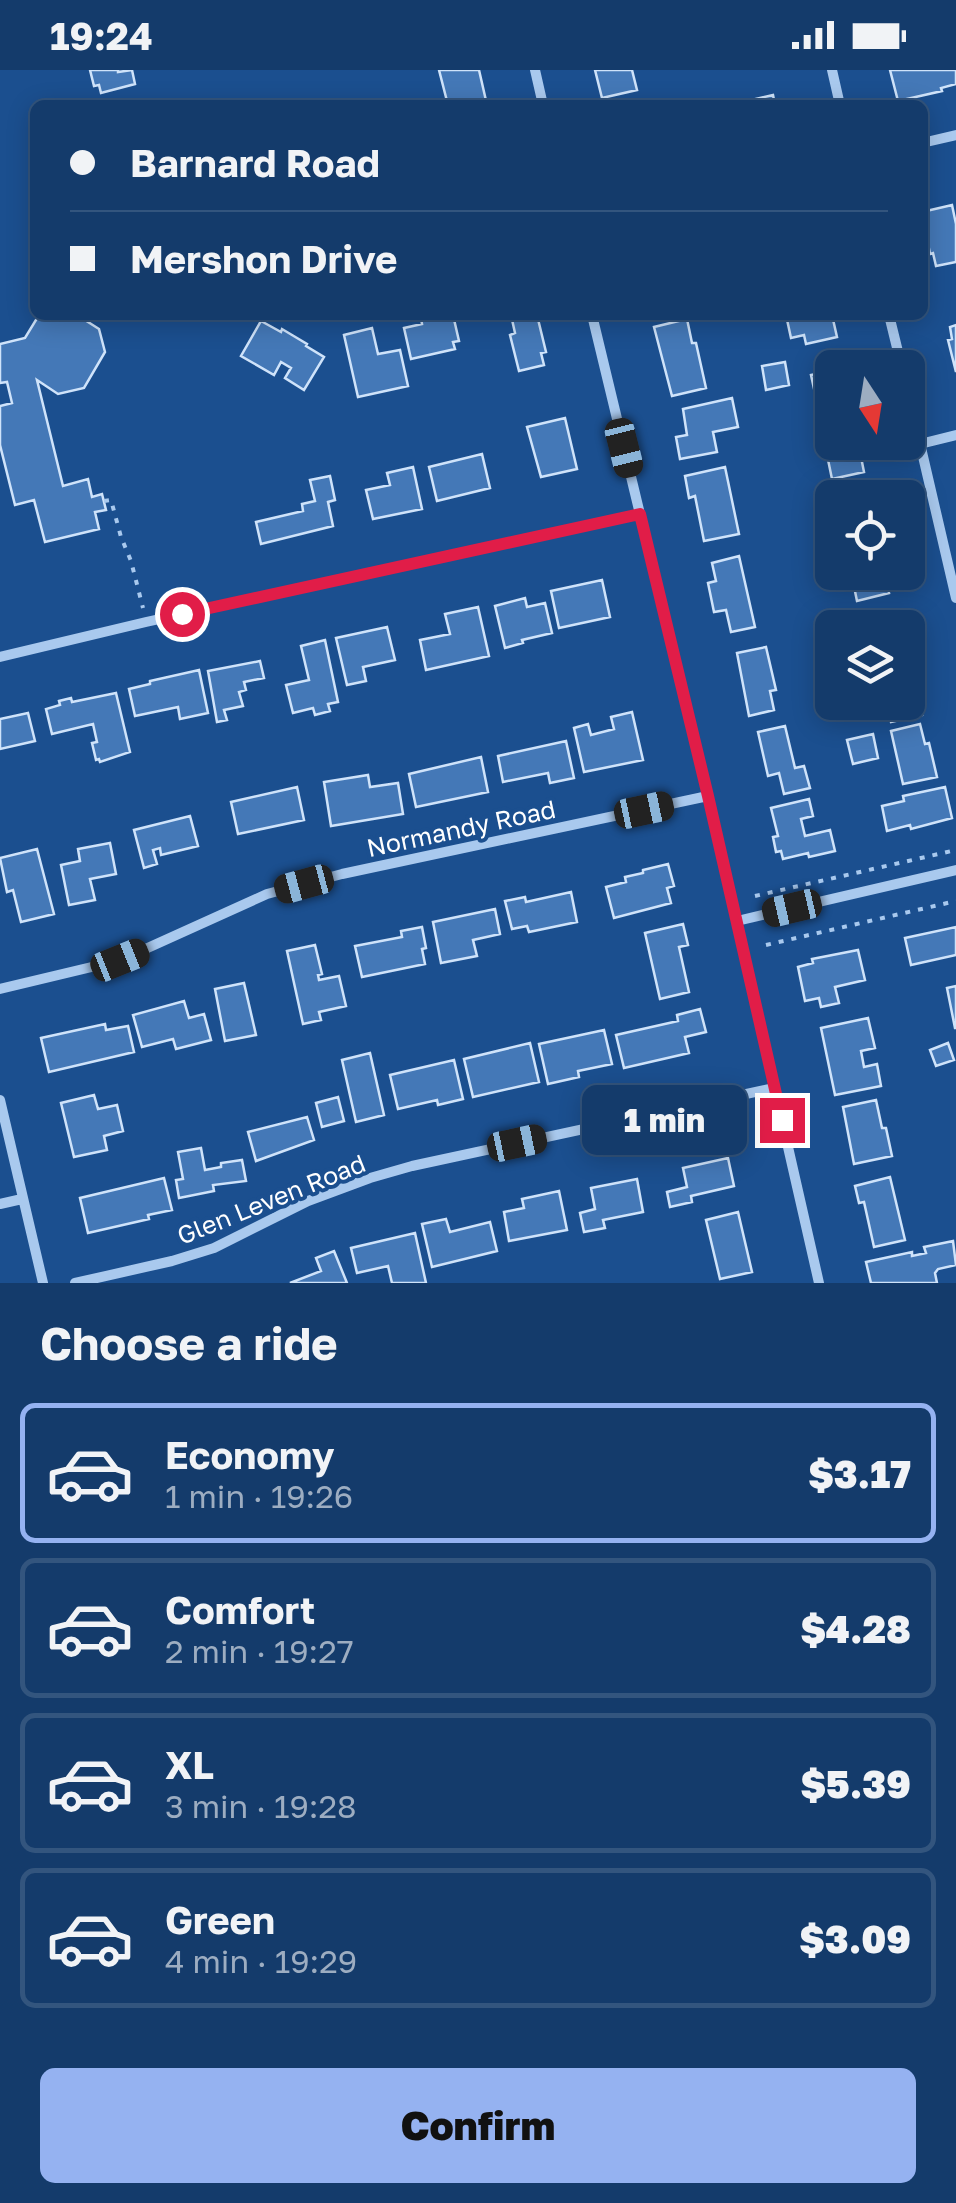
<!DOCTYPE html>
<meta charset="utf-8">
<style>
:root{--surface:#143b6b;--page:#214673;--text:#f1f3f6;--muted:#9dadc1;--line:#33557e;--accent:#95b2f1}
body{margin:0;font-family:"Golos Text",sans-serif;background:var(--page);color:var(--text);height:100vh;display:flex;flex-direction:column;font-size:38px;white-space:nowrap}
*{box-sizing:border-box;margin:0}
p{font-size:32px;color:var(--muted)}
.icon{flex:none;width:55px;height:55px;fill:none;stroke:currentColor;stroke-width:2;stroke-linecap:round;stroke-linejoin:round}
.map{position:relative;height:1213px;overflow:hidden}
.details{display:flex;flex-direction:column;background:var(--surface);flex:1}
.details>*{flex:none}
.banner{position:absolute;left:30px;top:30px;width:898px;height:220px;border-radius:15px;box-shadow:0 5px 25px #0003,0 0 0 2px var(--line);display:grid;align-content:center;height:220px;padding:0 40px;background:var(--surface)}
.needle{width:65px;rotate:168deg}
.tools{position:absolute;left:815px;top:280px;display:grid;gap:20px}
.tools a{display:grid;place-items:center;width:110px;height:110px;border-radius:15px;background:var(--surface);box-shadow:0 5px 25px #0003,0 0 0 2px var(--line);font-size:50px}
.end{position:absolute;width:45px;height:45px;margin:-22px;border:12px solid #e11d48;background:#fff;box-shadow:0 0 0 5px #fff}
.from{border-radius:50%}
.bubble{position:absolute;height:70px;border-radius:15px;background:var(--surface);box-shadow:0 5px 25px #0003,0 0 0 2px var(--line);font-size:32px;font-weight:800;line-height:70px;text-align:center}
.car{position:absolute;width:30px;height:60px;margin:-30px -15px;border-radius:12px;box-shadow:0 0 8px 2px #0007;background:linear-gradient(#222 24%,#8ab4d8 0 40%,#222 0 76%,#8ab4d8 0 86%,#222 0)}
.banner b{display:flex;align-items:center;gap:35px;height:95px;font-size:38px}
.banner b+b{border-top:2px solid var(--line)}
.banner i{width:25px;height:25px;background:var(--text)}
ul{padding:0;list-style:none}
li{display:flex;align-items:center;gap:30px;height:140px;margin:0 20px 15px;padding:0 20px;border:5px solid var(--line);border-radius:15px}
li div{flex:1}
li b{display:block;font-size:38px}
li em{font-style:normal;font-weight:800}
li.on{border-color:var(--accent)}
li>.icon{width:90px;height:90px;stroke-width:1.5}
h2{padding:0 40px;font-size:45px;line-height:120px}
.primary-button{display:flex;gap:20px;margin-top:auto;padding:20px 40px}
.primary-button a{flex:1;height:115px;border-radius:15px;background:var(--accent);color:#111;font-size:40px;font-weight:800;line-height:115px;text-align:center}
.status{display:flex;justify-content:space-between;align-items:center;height:70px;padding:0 50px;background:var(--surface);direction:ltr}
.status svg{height:28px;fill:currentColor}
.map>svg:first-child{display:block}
.building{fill:#4478b7;stroke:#cfe3fa;stroke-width:2.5}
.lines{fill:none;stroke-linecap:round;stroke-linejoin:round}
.path{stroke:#a9c9ee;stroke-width:4;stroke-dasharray:5 8;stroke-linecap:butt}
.street{stroke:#a9c9ee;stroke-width:10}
.route{stroke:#e11d48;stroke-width:12}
.labels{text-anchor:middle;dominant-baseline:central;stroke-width:8;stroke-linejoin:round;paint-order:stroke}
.street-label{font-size:25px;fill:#fff;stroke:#1b4f8f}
</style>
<div class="status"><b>19:24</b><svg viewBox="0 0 49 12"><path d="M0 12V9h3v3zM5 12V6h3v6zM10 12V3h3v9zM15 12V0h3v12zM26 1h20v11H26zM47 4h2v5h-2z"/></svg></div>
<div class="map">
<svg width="956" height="1213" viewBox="0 0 956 1213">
<rect width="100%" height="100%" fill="#1b4f8f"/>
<!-- building -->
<path class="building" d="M90 0H118V2L132 0 135 14 101 23 99 15 94 16Z
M439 0H479L487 35H448Z
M595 0H632L637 20 602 28Z
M890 0H956V14L941 18 942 21 898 31Z
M773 25 775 35H730Z
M952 135 956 154V192L936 196 933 183 930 184 927 168H925L922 142Z
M39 245H77L99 259 105 282 84 318 58 324 37 310 63 416 88 409 92 427 102 424 106 440 95 442 99 459 45 472 34 430 15 435 0 375V336L12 333 7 312 0 313V274L25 268Z
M436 245H453L459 271 453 272 455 279 411 289 404 258 422 254 421 248Z
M511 245H537L546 282 541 283 544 295 519 301 510 265 515 263Z
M786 245H832L837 267 806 274 804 265 791 268Z
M687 249 692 273H696L706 318 672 326 654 257Z
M261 251 281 262 282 259 307 274 306 276 324 287 304 320 285 308 291 298 281 292 274 305 241 286Z
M956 255V302L948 270 952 269 950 257Z
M372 258 378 284 400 280 408 316 358 327 344 265Z
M785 292 789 315 766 320 762 296Z
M832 301V343L820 346 811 305Z
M732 328 738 357 713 362 717 382 680 389 676 367 687 365 683 339Z
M565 348 577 399 541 407 527 357Z
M832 360V372H858L864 402 832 409 826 380 823 381 819 363Z
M482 384 490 418 437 431 429 397Z
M413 397 422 439 373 449 366 420 390 415 387 403Z
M725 397 739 464 704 471 695 426 689 428 685 406Z
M330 406 335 430 328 432 333 456 261 474 256 452 303 441 302 434 315 431 310 410Z
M866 410 870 428H832V445L824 447 818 424Z
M739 486 755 557 731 562 726 540 714 542 708 513 716 511 712 493Z
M851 502H884L889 523 857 531Z
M602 510 610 547 559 558 551 521Z
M525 528 527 537 545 533 552 563 522 570 523 573 505 578 495 536Z
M478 537 489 586 426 600 420 570 450 564 445 544Z
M847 540 850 558H832V565L827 566 823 544Z
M895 544 898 558H864L862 551Z
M387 557 395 590 363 597 366 611 347 615 336 568Z
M325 570 338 632 328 634 330 641 315 645 313 638 293 643 286 615 309 610 301 576Z
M766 577 776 620 770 621 774 640 749 646 737 583Z
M260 591 264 608 244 612 246 620 239 622 243 636 224 640 227 650 217 652 208 601Z
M199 600 208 643 180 649 178 637 135 646 129 619 150 614V611Z
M915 605 922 645 891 652 886 632H908V607Z
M116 623 130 682 100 692 99 689 96 690 92 673 97 672 93 654 52 664 46 639 60 635 59 631 71 628 72 632Z
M632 642 643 690 584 702 574 658 588 654 591 665 614 659 611 647Z
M28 643 35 671 0 679V649Z
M920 654 925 674 929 673 937 707 903 714 891 661Z
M785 656 795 698 804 696 810 718 784 724 779 703 768 706 758 662Z
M873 664 878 688 853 694 847 670Z
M566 671 574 708 550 713 548 703 503 712 498 686Z
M481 687 488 722 416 737 409 704Z
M368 705 370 717 398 713 403 744 331 756 324 712Z
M297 717 304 750 238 764 231 732Z
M945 717 952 748 911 759 910 755 887 761 882 736 904 731 903 726Z
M809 729 813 746 801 749 805 766 830 760 835 781 809 787 808 783 783 789 781 781 776 782 773 767 778 766 771 738Z
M190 746 198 776 161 785 160 778 153 780 157 794 144 798 134 760Z
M110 773 116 804 90 809 95 830 69 835 61 795 80 791 78 779Z
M37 779 54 844 21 852 13 820 7 822 0 788Z
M668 794 674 816 667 818 671 833 614 848 606 817 626 812 625 807 643 803V800Z
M571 822 577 852 529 862 527 856 512 859 505 831 525 827 526 832Z
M495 839 500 864 473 870 477 886 441 893 433 852Z
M683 854 688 875 679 877 689 922 660 929 645 863Z
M422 857 426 878 422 879 425 894 362 907 355 876 402 867 401 861Z
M956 857V885L911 895 905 868Z
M315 875 322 904 318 905 319 910 339 906 346 936 319 942 321 950 303 954 287 881Z
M858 880 865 910 835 917 839 933 821 937 819 928 805 931 798 897 813 893 812 889Z
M244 913 256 965 225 971 215 919Z
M956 916V958H955L947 918Z
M184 931 189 948 204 944 211 970 176 979 173 969 142 977 133 945Z
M700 939 706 962 685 967 689 983 624 998 616 965 678 951 677 945Z
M868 948 875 978 861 981 864 997 877 994 881 1016 835 1025 821 958Z
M105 954 106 960 128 956 134 982 49 1002 41 968Z
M604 960 612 994 578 1001 579 1007 548 1014 539 974Z
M530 973 539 1012 473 1027 464 989Z
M948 973 954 990 936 996 930 980Z
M370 983 384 1045 356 1052 342 990Z
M454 990 463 1029 438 1035 437 1030 398 1039 390 1005Z
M94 1025 98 1039 117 1035 123 1061 104 1066 107 1080 74 1087 61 1033Z
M338 1027 344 1051 322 1057 316 1033Z
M876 1030 882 1058H886L892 1086 854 1094 843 1037Z
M307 1047 314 1070 256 1091 248 1062Z
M201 1078 205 1100 221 1097V1093L242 1090 246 1111 213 1115 214 1121 179 1128 176 1110 183 1109 178 1082Z
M728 1088 734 1116 691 1126 692 1132 670 1137 667 1122 687 1117 683 1098Z
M890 1107 905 1170 874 1177 864 1132 859 1133 855 1116Z
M164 1108 172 1140 148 1145 149 1149 88 1163 80 1128Z
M637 1109 643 1142 603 1150 605 1158 584 1162 580 1143 595 1139 591 1118Z
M559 1121 567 1160 509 1171 504 1142 524 1138 522 1129Z
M738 1142 752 1202 720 1209 706 1150Z
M446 1149 450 1162 490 1152 497 1181 432 1197 422 1154Z
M415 1163 426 1213H392L388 1196 357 1203 351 1178Z
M953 1171 956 1195 938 1199 935 1203 937 1213H871L866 1192 912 1182V1186L926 1183 924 1177Z
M334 1181 347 1213H290L321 1201 316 1188Z"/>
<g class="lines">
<!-- path -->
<path class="path" d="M104 431 111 430 121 467 131 491 143 538
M755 826 956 780
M766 875 956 831"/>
<!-- street -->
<path class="street" d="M535 0 543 35
M832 0 840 35
M922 73 956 65
M592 245 708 726 819 1213
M889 245 902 298
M908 322 956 528
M920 374 956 365
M0 587 146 552 640 444
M737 851 956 800
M0 919 121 890 267 824 342 804 708 726
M0 1030 43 1213
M0 1134 22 1129
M75 1213 172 1191 214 1178 308 1131 370 1108 412 1096 774 1018"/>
</g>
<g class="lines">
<!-- route -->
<path class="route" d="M182 544 640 444 708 726 782 1050"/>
</g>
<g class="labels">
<!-- street labels -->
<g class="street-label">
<text transform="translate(461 758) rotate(-12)">Normandy Road</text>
<text transform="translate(271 1129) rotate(-22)">Glen Leven Road</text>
</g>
</g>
</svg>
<div class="tools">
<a><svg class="needle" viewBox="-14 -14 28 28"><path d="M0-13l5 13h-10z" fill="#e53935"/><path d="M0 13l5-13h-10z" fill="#9dadc1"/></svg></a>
<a><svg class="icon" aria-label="locate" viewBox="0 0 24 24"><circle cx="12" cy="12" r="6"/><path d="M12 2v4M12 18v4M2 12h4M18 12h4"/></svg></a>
<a><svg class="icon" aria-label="layers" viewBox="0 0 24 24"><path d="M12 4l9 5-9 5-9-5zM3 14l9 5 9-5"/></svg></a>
</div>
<i class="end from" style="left:182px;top:544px"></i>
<i class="end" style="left:782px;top:1050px"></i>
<div class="bubble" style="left:582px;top:1015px;width:165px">1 min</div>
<i class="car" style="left:624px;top:378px;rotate:166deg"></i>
<i class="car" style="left:644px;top:740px;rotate:78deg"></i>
<i class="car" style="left:304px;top:814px;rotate:255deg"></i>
<i class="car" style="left:792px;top:838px;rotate:257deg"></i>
<i class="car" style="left:120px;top:890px;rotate:68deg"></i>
<i class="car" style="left:517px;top:1073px;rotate:78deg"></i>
<div class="banner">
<b><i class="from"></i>Barnard Road</b>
<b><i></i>Mershon Drive</b>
</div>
</div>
<section class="details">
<h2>Choose a ride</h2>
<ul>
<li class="on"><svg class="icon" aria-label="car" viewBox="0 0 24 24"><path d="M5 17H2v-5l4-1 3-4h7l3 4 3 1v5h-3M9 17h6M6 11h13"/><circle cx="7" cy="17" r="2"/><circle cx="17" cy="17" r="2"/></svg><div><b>Economy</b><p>1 min · 19:26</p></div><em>$3.17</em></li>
<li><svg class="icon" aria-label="car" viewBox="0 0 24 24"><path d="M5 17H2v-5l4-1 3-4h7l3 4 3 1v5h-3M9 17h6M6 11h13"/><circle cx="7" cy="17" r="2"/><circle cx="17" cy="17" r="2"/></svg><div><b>Comfort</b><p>2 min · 19:27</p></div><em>$4.28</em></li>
<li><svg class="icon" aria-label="car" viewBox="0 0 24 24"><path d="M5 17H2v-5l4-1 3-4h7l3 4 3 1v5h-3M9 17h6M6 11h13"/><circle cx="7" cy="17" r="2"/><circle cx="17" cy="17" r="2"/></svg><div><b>XL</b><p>3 min · 19:28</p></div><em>$5.39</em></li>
<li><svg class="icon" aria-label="car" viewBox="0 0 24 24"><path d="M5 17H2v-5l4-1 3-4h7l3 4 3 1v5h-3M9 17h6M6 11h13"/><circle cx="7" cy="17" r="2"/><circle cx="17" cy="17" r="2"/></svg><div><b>Green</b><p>4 min · 19:29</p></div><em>$3.09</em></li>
</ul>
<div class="primary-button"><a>Confirm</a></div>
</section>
